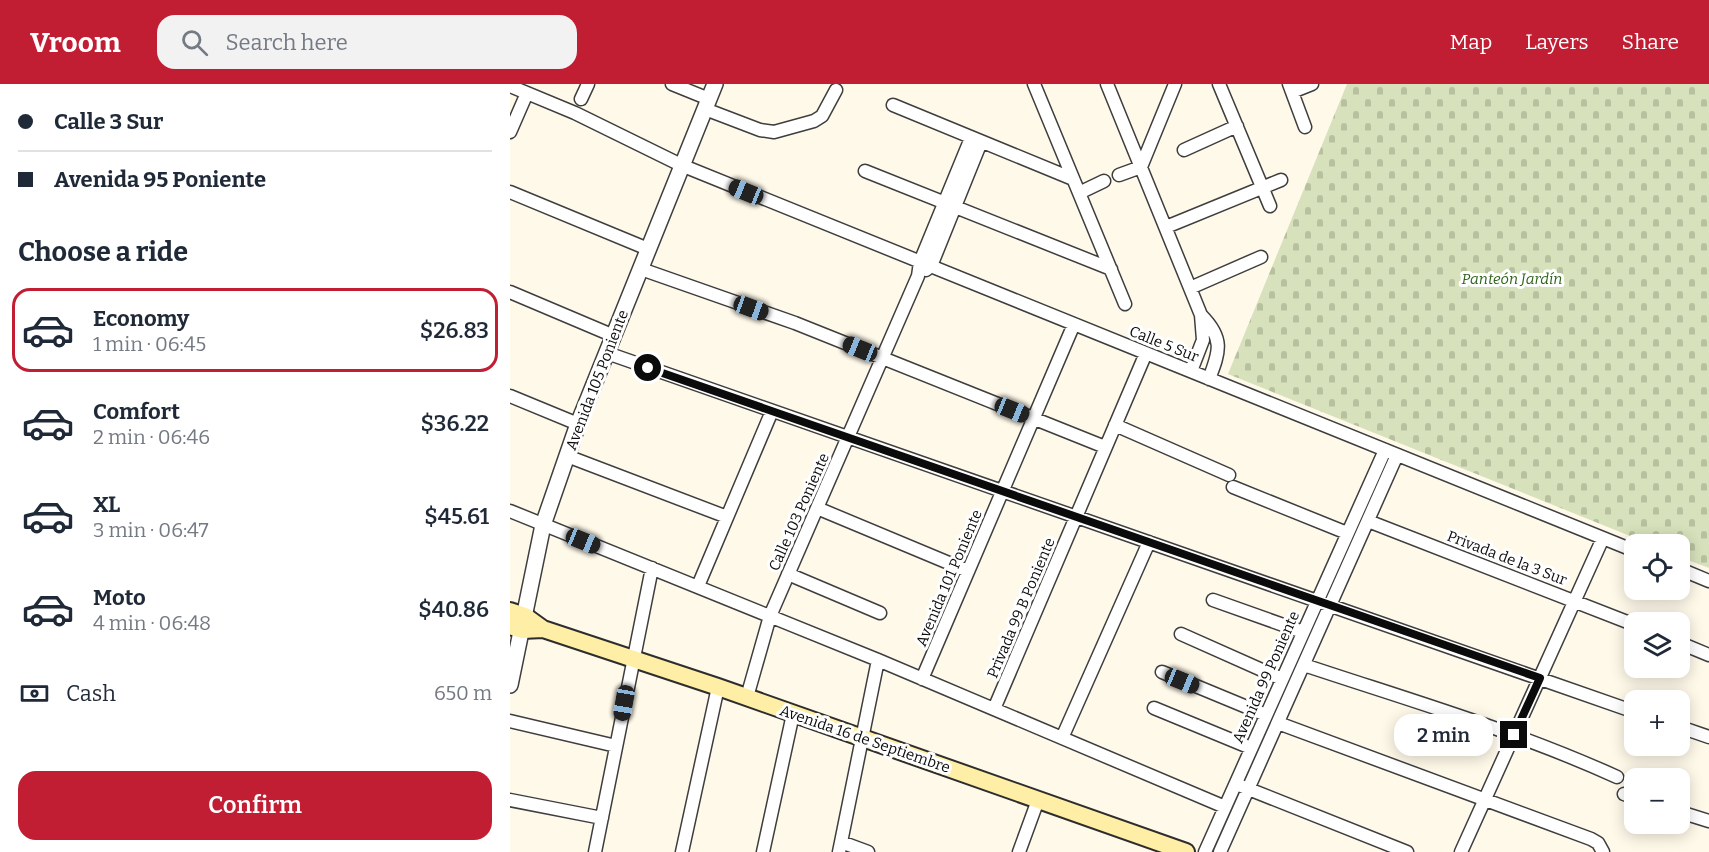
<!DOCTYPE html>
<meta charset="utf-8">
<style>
:root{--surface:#fff;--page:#f2f2f3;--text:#1f2937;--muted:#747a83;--line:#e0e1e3;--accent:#c11e33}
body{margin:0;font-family:Bitter,serif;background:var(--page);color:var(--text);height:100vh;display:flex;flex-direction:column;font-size:22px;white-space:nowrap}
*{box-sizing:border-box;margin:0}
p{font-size:20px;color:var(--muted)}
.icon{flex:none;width:33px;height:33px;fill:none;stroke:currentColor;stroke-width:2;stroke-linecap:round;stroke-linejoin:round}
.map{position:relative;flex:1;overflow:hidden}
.drawer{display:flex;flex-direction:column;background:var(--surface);width:510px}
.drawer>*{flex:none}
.hud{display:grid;align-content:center;height:132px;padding:0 18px;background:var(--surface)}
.tools{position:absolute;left:1114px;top:450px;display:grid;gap:12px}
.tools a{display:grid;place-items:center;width:66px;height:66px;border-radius:12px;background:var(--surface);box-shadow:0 3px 15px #0003;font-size:30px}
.end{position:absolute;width:27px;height:27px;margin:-14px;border:8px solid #0b0b0b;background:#fff;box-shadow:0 0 0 3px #fff}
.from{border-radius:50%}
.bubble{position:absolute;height:42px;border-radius:18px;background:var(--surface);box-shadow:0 3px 15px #0003;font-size:20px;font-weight:600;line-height:42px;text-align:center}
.car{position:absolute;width:18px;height:36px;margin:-18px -9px;border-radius:8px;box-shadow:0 0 4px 2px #0007;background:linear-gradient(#222 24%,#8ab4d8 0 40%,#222 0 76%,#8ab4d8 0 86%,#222 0)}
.hud b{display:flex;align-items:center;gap:21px;height:57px;font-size:22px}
.hud b+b{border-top:2px solid var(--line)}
.hud i{width:15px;height:15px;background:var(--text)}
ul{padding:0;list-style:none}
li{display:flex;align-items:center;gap:18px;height:84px;margin:0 12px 9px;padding:0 6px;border:3px solid transparent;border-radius:18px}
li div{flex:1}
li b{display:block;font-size:22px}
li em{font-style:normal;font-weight:600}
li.on{border-color:var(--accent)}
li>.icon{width:54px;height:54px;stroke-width:1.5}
h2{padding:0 18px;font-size:27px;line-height:72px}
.pay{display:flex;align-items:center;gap:15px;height:66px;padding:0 18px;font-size:22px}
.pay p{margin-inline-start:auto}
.action{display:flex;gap:12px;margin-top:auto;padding:12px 18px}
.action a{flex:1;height:69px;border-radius:18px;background:var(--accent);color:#fff;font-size:24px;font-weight:600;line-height:69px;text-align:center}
header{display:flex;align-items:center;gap:36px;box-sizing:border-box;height:84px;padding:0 30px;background:var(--accent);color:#fff}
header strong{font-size:28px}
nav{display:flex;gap:33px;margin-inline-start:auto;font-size:21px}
.search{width:420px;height:54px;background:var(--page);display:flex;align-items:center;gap:15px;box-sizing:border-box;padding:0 21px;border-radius:18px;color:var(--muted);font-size:22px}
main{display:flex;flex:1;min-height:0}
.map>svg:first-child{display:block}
.cemetery{fill:url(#cemetery-stones)}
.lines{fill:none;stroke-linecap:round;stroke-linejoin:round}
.minor-casing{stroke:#3e3e3e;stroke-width:15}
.tertiary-casing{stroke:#3e3e3e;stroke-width:18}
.secondary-casing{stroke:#2d2d2d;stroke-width:20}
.minor{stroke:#fff;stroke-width:12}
.tertiary{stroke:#fff;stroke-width:15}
.secondary{stroke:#ffeea5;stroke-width:16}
.route{stroke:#0b0b0b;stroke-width:8}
.labels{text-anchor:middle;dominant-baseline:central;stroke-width:6;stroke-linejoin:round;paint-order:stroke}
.park-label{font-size:15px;font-style:italic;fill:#2f651a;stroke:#fff}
.street-label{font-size:15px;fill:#0b0b0b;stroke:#fff}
</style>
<header>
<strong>Vroom</strong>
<div class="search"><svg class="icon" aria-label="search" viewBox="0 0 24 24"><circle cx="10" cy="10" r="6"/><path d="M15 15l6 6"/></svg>Search here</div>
<nav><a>Map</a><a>Layers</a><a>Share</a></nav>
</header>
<main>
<section class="drawer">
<div class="hud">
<b><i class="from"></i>Calle 3 Sur</b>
<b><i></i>Avenida 95 Poniente</b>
</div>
<h2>Choose a ride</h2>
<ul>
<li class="on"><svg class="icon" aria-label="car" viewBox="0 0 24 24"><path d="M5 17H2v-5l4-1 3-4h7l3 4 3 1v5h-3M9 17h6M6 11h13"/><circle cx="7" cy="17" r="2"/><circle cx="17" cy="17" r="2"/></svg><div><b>Economy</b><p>1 min · 06:45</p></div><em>$26.83</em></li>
<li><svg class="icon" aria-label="car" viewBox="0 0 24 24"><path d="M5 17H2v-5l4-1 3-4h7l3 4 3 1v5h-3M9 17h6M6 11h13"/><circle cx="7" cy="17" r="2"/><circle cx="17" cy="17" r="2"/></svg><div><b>Comfort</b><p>2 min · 06:46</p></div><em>$36.22</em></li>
<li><svg class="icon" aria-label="car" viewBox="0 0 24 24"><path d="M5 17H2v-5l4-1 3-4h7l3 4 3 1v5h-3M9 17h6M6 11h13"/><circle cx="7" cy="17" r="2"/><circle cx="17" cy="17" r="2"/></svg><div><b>XL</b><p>3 min · 06:47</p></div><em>$45.61</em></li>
<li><svg class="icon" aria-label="car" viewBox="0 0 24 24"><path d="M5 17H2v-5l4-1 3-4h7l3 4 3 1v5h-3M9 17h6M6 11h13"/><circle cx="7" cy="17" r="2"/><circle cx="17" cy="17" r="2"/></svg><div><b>Moto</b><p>4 min · 06:48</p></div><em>$40.86</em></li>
</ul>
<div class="pay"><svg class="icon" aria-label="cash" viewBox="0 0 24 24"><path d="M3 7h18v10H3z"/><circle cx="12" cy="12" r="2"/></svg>Cash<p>650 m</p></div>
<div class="action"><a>Confirm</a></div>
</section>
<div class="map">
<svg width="1199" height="768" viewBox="0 0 1199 768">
<defs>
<pattern id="cemetery-stones" width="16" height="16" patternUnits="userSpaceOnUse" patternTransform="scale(1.5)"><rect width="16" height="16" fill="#d7e1bb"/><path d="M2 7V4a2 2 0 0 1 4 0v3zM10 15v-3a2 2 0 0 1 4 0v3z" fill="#b7c09f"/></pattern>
</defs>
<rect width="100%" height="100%" fill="#fff9ea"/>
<!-- cemetery -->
<path class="cemetery" d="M837 0H1199V484L1170 473V460H1140L718 290Z"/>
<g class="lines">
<defs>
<path id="minor" d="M162 0 199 15
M524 0 615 220
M597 0 691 231 693 256 681 287
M709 0 760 122
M779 0 795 43
M0 2 65 29 171 81 1125 467
M782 8 802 0
M71 15 78 0
M383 21 563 95
M195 25 250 46 264 48 304 37 312 32 326 6
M0 48 17 9
M674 66 727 42
M355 87 601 185
M609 91 631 83 665 0
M0 108 138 165
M569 109 594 97
M656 143 771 96
M131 185 285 239 595 363
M416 186 421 182 471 58
M680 204 751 173
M0 208 104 252
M691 231C714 254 710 267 699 295
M97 269 1125 628
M0 312 68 340
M605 341 719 391
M57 372 217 433
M723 403 837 449
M307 424 458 487
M0 427 368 576 715 723
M858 437 1125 541
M1170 485 1199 497
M278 490 370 529
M188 502 262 327
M703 516 793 548
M671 550 772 595
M1170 559 1199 571
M794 581C899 616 1006 647 1107 693
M652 588 756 631
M412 595 564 240
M237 613 260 532 408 192 410 178 461 54
M644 624 741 664
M484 625 636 269
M0 637 106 662
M768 639 1081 755 1088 759 1093 768
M1170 643 1199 653
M552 654 639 458
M731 702 897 768
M1114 710 1125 714
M0 716 92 734
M1170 728 1199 737
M331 758 358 768
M85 768 142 484
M172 768 208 603
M253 768 283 630
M329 768 368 576
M509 768 528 716
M695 768 875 366
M710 768 887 371
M951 768 1093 454"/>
<path id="tertiary" d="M0 601 33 441 68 340 205 0"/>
<path id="secondary" d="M0 527 15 532 33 545 208 603 676 768
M0 542 12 546 33 545"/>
</defs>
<!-- minor casing -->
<use href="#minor" class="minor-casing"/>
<!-- tertiary casing -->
<use href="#tertiary" class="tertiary-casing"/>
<!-- secondary casing -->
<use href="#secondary" class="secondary-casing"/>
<!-- minor -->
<use href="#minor" class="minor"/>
<!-- tertiary -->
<use href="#tertiary" class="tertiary"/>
<!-- secondary -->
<use href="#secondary" class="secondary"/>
</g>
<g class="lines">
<!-- route -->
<path class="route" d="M138 284 1030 594 1004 651"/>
</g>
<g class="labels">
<!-- park labels -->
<g class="park-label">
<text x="1002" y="195">Panteón Jardín</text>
</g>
<!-- street labels -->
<g class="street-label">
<text transform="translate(654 260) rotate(22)">Calle 5 Sur</text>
<text transform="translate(87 296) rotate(-69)">Avenida 105 Poniente</text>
<text transform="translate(289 428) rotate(-66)">Calle 103 Poniente</text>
<text transform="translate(997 474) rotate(21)">Privada de la 3 Sur</text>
<text transform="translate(439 494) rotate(-67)">Avenida 101 Poniente</text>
<text transform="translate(511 524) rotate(-67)">Privada 99 B Poniente</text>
<text transform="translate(756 593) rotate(-66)">Avenida 99 Poniente</text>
<text transform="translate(355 655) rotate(19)">Avenida 16 de Septiembre</text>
</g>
</g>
</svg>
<div class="tools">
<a><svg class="icon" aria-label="locate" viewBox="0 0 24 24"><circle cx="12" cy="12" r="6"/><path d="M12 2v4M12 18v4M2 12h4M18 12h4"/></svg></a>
<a><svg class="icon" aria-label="layers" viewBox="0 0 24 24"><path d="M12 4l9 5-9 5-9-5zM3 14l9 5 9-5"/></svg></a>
<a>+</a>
<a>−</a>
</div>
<i class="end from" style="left:138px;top:284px"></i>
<i class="end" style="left:1004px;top:651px"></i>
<div class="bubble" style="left:884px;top:630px;width:99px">2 min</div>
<i class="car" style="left:236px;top:108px;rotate:292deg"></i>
<i class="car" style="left:241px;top:224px;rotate:110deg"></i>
<i class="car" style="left:350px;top:265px;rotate:292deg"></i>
<i class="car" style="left:502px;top:326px;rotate:112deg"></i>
<i class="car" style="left:73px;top:457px;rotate:112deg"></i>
<i class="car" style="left:672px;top:597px;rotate:112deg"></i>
<i class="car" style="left:114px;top:619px;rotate:190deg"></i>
</div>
</main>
